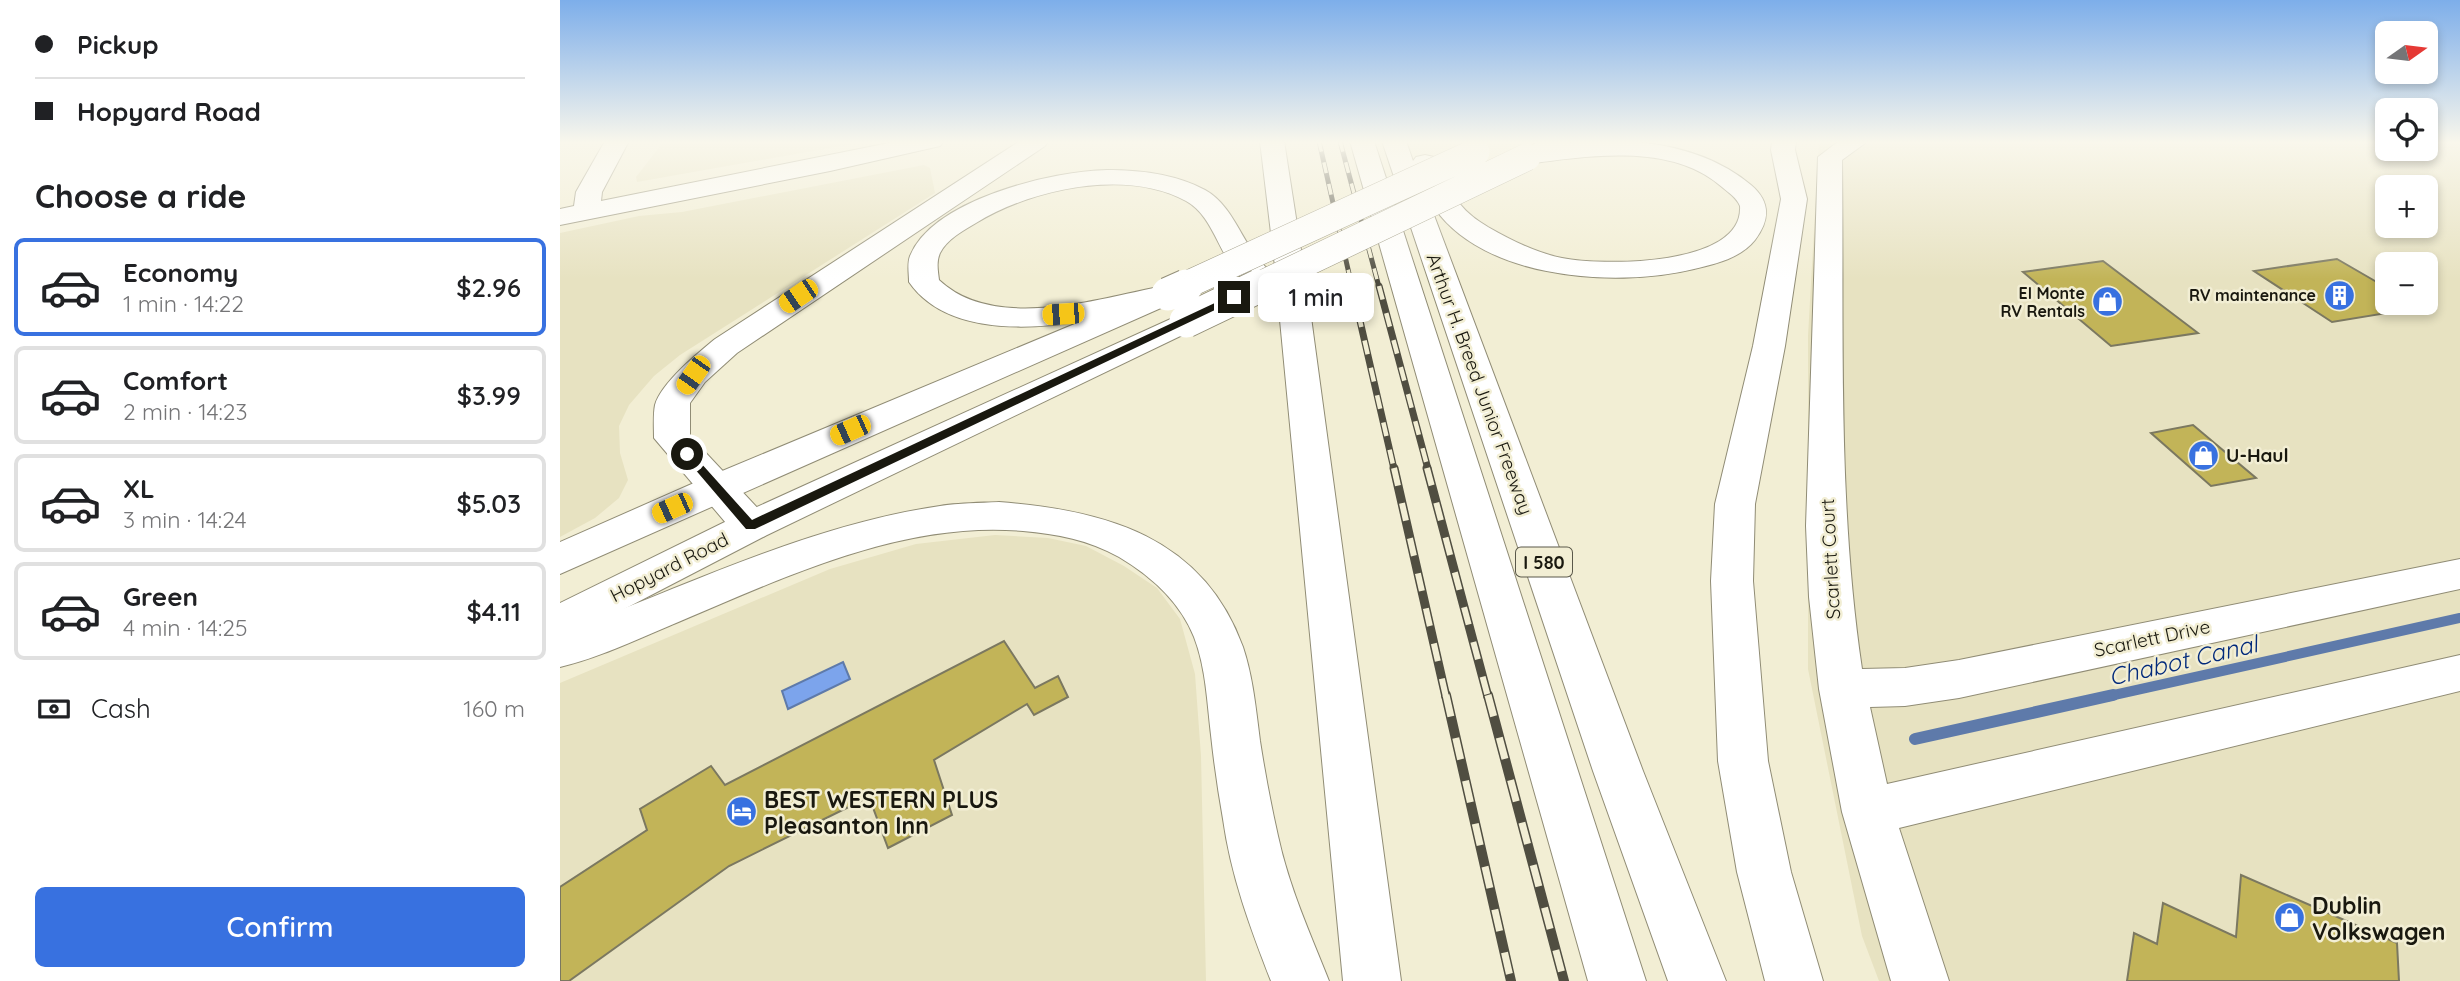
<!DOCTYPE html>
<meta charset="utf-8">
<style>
:root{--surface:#fff;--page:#f6f6f6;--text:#202124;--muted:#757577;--line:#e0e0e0;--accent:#3871e0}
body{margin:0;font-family:Quicksand,sans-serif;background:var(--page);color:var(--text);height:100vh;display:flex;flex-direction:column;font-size:26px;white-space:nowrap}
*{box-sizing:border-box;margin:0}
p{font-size:23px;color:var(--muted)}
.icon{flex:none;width:38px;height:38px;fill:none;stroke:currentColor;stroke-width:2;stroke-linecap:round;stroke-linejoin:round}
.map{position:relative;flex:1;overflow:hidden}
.details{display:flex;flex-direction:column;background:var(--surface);width:560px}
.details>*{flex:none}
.guide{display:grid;align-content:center;height:154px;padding:0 35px;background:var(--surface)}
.needle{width:46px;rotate:76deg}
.buttons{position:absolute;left:1815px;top:21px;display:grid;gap:14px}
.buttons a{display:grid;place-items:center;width:63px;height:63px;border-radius:10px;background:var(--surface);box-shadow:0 4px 10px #0003;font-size:35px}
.end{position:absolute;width:32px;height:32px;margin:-16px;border:9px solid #19180f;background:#fff;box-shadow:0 0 0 4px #fff}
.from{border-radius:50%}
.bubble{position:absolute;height:49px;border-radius:10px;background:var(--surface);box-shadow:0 4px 10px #0003;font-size:23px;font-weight:600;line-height:49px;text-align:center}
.car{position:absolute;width:21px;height:42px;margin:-21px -10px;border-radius:9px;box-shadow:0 0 5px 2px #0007;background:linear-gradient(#f5c518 24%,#345 0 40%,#f5c518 0 76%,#345 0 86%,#f5c518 0)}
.guide b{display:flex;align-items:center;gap:24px;height:66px;font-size:26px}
.guide b+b{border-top:2px solid var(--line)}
.guide i{width:18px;height:18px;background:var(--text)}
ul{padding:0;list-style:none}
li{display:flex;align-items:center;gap:21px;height:98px;margin:0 14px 10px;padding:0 21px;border:4px solid var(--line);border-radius:10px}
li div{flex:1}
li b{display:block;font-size:26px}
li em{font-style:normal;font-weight:600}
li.on{border-color:var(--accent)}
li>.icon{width:63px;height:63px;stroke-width:1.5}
h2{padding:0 35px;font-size:32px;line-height:84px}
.pay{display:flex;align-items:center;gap:18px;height:77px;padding:0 35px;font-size:26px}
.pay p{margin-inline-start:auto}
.cta{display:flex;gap:14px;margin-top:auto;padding:14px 35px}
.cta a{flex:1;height:80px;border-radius:10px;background:var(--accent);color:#fff;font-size:28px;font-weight:600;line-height:80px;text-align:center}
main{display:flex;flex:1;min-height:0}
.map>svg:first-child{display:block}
.built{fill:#e7e2c1;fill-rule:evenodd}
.water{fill:#7ca4ec;stroke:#5e7aaa;stroke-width:2}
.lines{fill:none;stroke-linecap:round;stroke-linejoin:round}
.stream-far1{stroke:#5e7aaa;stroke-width:10}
.stream{stroke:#5e7aaa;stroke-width:12}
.building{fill:#c2b458;stroke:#7b7860;stroke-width:2}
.minor-casing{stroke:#908c75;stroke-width:2}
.major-casing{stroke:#908c75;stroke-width:2}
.highway-casing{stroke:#908c75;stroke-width:2}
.minor{fill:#fff;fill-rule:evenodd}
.major{fill:#fff;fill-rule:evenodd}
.highway{fill:#fff;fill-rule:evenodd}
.rail-far3-casing{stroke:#504e41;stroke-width:5}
.rail-far2-casing{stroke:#504e41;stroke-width:7}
.rail-far1-casing{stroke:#504e41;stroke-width:9}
.rail-casing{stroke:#504e41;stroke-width:10}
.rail-far3{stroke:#f2eed4;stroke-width:3.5;stroke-dasharray:11;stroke-linecap:butt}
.rail-far2{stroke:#f2eed4;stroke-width:4.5;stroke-dasharray:14;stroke-linecap:butt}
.rail-far1{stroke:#f2eed4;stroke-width:6;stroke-dasharray:18;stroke-linecap:butt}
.rail{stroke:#f2eed4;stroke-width:7;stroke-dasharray:22;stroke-linecap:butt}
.major-bridge-far1-casing{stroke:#908c75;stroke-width:28;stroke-linecap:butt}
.major-bridge-casing{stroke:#908c75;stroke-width:35;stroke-linecap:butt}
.major-bridge-far1{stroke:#fff;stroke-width:27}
.major-bridge{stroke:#fff;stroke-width:33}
.route{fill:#19180f}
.labels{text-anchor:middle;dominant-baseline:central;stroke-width:5;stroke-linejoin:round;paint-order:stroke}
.far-poi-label{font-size:16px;font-weight:bold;fill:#19180f;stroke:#f2eed4;text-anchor:end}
.shield{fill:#f2eed4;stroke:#5a584a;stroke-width:2}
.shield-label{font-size:18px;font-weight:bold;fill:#19180f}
.street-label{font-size:19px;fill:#19180f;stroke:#f2eed4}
.poi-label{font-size:19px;font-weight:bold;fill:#19180f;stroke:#f2eed4;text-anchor:start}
.near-poi-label{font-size:23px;font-weight:bold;fill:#19180f;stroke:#f2eed4;text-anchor:start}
.near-water-label{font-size:24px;font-style:italic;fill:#022a7b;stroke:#f2eed4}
</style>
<main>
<section class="details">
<div class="guide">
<b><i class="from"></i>Pickup</b>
<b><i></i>Hopyard Road</b>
</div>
<h2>Choose a ride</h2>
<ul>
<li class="on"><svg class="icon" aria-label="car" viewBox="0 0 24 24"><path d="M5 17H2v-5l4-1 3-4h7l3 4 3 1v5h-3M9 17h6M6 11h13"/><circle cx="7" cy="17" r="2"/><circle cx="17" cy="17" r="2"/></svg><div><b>Economy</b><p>1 min · 14:22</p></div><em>$2.96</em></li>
<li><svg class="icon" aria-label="car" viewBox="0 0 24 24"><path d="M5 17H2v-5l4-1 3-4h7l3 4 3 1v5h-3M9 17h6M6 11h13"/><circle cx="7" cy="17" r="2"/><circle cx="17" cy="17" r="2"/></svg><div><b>Comfort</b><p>2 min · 14:23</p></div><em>$3.99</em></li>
<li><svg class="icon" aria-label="car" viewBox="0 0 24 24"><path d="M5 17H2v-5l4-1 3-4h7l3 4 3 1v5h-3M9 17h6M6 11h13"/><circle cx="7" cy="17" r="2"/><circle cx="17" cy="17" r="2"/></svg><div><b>XL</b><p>3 min · 14:24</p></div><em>$5.03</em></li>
<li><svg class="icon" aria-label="car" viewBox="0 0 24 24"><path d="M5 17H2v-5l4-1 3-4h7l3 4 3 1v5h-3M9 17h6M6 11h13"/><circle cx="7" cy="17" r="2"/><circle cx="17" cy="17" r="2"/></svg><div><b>Green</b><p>4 min · 14:25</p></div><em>$4.11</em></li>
</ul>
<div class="pay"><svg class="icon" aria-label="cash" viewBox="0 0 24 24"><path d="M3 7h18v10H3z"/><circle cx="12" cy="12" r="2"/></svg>Cash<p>160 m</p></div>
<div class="cta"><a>Confirm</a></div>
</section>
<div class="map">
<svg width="1900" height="981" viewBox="0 0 1900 981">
<rect width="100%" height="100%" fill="#f2eed4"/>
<!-- built -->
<path class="built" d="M104 141H309L77 182 76 177Z
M1259 141H1827V149H1866V141H1900V981H1319L1302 936 1248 669V336ZM1827 187H1866V226H1827ZM1827 264H1866V303H1827Z
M364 165 370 168 375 193 120 355 94 376 69 405 59 426 60 453 68 480 59 498 35 518 0 537V233L79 216 122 212Z
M435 535 488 538 526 546 564 566 597 588 620 619 635 674 641 756 646 981H0V683L270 569 356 544Z"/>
<!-- water -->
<path class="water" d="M283 662 290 679 228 709 222 691Z"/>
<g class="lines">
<!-- stream-far1 -->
<path class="stream-far1" d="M1545 697 1900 618"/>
<!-- stream -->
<path class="stream" d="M1355 739 1553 695"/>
</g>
<!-- building -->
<path class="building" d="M1777 259 1827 288V313L1772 322 1694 271Z
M1543 261 1638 333 1551 346 1463 272Z
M1633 425 1696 478 1651 486 1591 433Z
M444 641 475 688 498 676 508 697 474 715 467 704 374 760 392 815 328 848 309 797 169 866 9 981H0V887L87 830 80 809 151 766 165 785Z
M1681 875 1837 943 1839 981H1567L1574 933 1597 944 1603 903 1676 937Z"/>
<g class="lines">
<defs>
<path id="minor" d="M45 141H69L42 192 41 201 339 141H384L380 146 270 171 0 225V209L14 206 16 192Z
M1279 141H1308L1282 160C1284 330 1277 501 1302 669L1345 668 1399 660 1900 559V589L1399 698 1345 706 1310 707 1327 784 1900 655V691L1339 828 1389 981H1331L1282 812 1259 689 1249 597 1246 526 1258 157Z"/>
<path id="major" d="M980 141H1011L1007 146C992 154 976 167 958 162L955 157 958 152Z
M608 285 619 288 623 294 619 300 0 574V542L143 479Z
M626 312 637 314 642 321 637 328 205 536 16 634 0 639V603L177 516Z"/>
<path id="highway" d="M460 141H489L485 146 177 353 145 382 130 403V436L205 516 211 526 205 536 191 540 177 536 94 438C94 428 93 415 95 405 101 383 138 353 155 339Z
M700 141H724L748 295 841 981H783L718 299C703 292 689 286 678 274 658 252 653 216 626 201 566 168 471 189 416 223 404 230 387 239 380 253 376 262 378 271 379 280 435 333 541 298 608 285L619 288 623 294 619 300C546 319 401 357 349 282 349 273 347 264 350 256 373 199 493 171 547 170 580 170 616 174 645 190 679 209 683 255 716 275Z
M790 141H814L1086 981H1028Z
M822 141H846L853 161 856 157 865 155 874 157C896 189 888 203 928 227 951 240 976 253 1002 258 1041 266 1184 267 1180 206 1177 198 1169 193 1162 187 1111 142 1028 156 967 164L958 162 955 157 958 152C1032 133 1131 134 1191 185 1211 202 1210 220 1195 240 1181 258 1155 264 1134 269 1052 289 909 279 866 194L1083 771 1166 981H1108L1033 771Z
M1212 141H1236L1235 150 1247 199 1225 346 1195 504 1193 581 1208 761 1231 872 1263 981H1205L1177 872 1158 761 1151 581 1155 504 1193 346 1221 199 1211 150Z
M439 502C544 510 643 536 683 647 693 677 696 710 700 741 705 773 711 805 718 836 729 887 750 933 769 981H711C690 927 671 876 663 819 658 791 654 763 651 735 647 702 646 668 634 637 620 602 591 576 559 557 529 540 497 534 463 531 340 520 219 580 109 626 73 641 38 658 0 667V631L22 625C139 580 256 524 380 506 399 503 419 503 439 502Z"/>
</defs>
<!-- minor casing -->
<use href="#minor" class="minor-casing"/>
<!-- major casing -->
<use href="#major" class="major-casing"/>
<!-- highway casing -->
<use href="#highway" class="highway-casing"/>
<!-- minor -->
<use href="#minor" class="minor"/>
<!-- major -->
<use href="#major" class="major"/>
<!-- highway -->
<use href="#highway" class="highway"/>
<defs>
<path id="rail-far3" d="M759 141 792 287
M780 141 819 287"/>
<path id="rail-far2" d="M792 286 834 469
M819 286 868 469"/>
<path id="rail-far1" d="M834 468 886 697
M867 468 928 697"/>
<path id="rail" d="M886 695 951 981
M928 695 1004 981"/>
</defs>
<!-- rail-far3 casing -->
<use href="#rail-far3" class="rail-far3-casing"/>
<!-- rail-far2 casing -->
<use href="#rail-far2" class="rail-far2-casing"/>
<!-- rail-far1 casing -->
<use href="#rail-far1" class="rail-far1-casing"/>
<!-- rail casing -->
<use href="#rail" class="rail-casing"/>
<!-- rail-far3 -->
<use href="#rail-far3" class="rail-far3"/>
<!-- rail-far2 -->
<use href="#rail-far2" class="rail-far2"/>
<!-- rail-far1 -->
<use href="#rail-far1" class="rail-far1"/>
<!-- rail -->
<use href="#rail" class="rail"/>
<defs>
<path id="major-bridge-far1" d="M622 287 916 152
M696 287 967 157"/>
<path id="major-bridge" d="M608 294 626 286
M626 321 699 286"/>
</defs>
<!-- major-bridge-far1 casing -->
<use href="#major-bridge-far1" class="major-bridge-far1-casing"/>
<!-- major-bridge casing -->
<use href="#major-bridge" class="major-bridge-casing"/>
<!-- major-bridge-far1 -->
<use href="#major-bridge-far1" class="major-bridge-far1"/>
<!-- major-bridge -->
<use href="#major-bridge" class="major-bridge"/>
</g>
<!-- sky -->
<linearGradient id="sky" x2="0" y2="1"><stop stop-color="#7daeea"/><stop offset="0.51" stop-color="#f9f7ec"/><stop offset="1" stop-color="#f9f7ec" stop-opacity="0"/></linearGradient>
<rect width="1900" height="279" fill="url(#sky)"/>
<!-- route -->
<path class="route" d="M674 294 679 297 678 299 195 529H186L122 454 131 452 192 520Z"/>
<!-- icons -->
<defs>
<symbol id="building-disc" viewBox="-11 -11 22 22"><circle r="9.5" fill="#3871e0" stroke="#f2eed4"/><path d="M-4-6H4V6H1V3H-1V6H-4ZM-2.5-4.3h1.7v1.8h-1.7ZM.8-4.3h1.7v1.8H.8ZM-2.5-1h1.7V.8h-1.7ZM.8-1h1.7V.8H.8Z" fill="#fff"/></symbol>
<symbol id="shop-disc" viewBox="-11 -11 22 22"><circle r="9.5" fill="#3871e0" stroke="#f2eed4"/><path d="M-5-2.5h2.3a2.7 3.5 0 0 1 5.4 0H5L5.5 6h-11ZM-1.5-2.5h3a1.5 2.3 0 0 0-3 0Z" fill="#fff"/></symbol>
<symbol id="hotel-disc" viewBox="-11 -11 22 22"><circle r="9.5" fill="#3871e0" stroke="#f2eed4"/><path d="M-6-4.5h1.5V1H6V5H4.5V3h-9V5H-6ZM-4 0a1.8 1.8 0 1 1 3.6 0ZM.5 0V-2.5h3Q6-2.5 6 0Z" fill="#fff"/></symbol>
</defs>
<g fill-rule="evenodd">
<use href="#building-disc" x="1762" y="278" width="35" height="35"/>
<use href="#shop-disc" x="1530" y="284" width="35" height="35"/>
<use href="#shop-disc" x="1626" y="438" width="35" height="35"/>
<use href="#hotel-disc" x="164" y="794" width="35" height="35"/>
<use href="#shop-disc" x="1712" y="900" width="35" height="35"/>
</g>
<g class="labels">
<!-- far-poi labels -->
<g class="far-poi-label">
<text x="1525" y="293">El Monte<tspan x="1525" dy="18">RV Rentals</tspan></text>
<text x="1756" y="295">RV maintenance</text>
</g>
<!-- shield labels -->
<rect class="shield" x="956" y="547.5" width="56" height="29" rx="5"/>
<g class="shield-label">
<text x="984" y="562">I 580</text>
</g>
<!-- street labels -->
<g class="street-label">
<text transform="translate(920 384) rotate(70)">Arthur H. Breed Junior Freeway</text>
<text transform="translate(1270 559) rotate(-93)">Scarlett Court</text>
<text transform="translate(109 567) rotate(-27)">Hopyard Road</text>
<text transform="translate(1592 638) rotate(-12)">Scarlett Drive</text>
</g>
<!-- poi labels -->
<g class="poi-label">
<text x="1666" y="455">U-Haul</text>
</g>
<!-- near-poi labels -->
<g class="near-poi-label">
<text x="204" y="799">BEST WESTERN PLUS<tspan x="204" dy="26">Pleasanton Inn</tspan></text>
<text x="1752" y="905">Dublin<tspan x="1752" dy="26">Volkswagen</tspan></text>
</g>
<!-- near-water labels -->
<g class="near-water-label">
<text transform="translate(1623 660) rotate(-13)">Chabot Canal</text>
</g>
</g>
</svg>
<div class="buttons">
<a><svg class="needle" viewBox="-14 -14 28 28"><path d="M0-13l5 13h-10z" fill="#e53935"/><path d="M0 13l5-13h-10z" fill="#757577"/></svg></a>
<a><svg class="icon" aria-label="locate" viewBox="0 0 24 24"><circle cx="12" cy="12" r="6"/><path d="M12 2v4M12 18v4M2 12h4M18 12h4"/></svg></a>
<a>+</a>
<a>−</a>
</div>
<i class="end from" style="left:127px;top:454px"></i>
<i class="end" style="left:674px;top:297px"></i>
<div class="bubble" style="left:698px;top:273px;width:116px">1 min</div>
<i class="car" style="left:238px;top:296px;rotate:236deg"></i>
<i class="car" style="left:503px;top:314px;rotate:266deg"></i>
<i class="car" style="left:133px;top:375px;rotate:215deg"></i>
<i class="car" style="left:290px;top:430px;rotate:246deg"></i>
<i class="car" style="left:112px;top:508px;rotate:246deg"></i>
</div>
</main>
